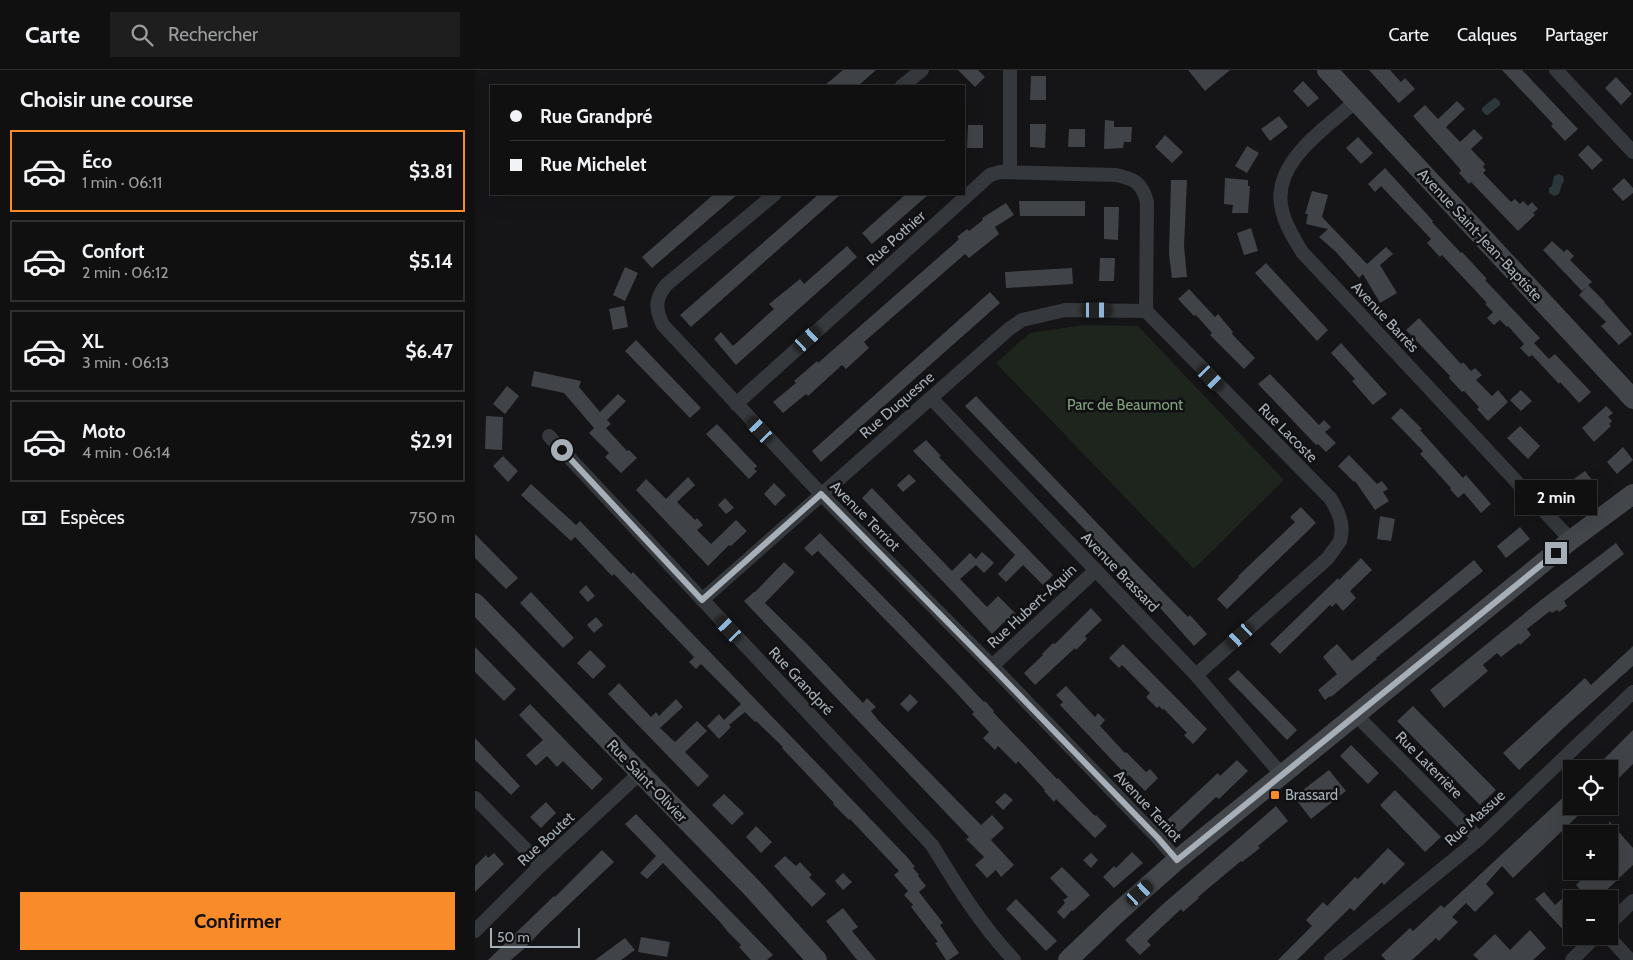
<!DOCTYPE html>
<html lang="fr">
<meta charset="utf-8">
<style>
:root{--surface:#101011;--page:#1e1e1f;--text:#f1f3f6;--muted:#9c9d9f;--line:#303031;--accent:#fa8b29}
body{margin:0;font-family:Cabin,sans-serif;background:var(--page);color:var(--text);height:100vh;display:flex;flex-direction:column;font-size:19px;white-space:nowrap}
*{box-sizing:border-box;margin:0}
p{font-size:16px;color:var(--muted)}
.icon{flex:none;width:28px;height:28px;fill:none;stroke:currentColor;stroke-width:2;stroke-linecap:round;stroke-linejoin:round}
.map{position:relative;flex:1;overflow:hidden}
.side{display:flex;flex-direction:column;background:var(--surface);width:475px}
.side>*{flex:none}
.guide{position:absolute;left:15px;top:15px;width:475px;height:110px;border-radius:0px;box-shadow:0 5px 20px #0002,0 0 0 1px var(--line);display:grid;align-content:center;height:110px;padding:0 20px;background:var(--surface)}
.buttons{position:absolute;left:1088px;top:690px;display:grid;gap:10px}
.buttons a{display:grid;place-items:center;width:55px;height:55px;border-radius:0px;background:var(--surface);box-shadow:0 5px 20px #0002,0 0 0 1px var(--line);font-size:25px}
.scale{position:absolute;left:15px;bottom:12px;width:90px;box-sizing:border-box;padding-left:5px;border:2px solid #a6afb7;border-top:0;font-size:14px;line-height:18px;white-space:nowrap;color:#a6afb7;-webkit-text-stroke:4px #101012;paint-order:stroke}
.end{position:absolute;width:22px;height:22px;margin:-11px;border:6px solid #a6afb7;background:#111;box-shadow:0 0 0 2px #111}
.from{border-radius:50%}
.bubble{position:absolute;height:35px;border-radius:0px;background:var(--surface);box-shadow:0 5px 20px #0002,0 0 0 1px var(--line);font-size:16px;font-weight:700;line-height:35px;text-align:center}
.car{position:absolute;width:15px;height:30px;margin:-15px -8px;border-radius:6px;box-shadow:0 0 4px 1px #0007;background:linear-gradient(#222 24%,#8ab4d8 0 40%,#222 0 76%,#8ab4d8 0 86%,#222 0)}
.guide b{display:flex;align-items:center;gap:18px;height:48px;font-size:19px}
.guide b+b{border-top:1px solid var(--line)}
.guide i{width:12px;height:12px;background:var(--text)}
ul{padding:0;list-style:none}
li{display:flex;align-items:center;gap:15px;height:82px;margin:0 10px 8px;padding:0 10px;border:2px solid var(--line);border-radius:0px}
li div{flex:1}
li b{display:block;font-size:19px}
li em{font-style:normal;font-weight:700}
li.active{border-color:var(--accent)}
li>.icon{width:45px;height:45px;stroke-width:1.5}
h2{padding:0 20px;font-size:22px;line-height:60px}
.pay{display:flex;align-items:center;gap:12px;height:55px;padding:0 20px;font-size:19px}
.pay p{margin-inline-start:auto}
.primary-button{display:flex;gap:10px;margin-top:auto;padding:10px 20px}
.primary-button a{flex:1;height:58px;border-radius:0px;background:var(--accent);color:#111;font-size:20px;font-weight:700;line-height:58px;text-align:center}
header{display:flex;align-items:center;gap:30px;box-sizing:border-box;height:70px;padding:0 25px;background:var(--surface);border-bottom:1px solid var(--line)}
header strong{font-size:24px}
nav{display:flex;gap:28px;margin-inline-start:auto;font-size:18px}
.search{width:350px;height:45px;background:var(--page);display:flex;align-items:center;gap:12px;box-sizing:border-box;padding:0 18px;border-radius:0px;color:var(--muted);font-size:19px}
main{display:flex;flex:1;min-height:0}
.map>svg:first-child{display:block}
.green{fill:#1d251c}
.water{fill:#2a373b}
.building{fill:#404347}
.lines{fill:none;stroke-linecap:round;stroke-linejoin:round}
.street{stroke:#35383c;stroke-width:14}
.secondary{stroke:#43474c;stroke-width:20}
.route{stroke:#a6afb7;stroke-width:6}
.poi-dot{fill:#fa8b29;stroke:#101012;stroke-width:2}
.labels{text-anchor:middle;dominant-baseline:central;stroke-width:5;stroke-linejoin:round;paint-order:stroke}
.street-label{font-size:15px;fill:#a6afb7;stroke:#101012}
.park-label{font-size:15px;fill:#81a37c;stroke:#101012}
.poi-label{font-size:15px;fill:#a6afb7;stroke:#101012;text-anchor:start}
</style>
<header>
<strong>Carte</strong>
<div class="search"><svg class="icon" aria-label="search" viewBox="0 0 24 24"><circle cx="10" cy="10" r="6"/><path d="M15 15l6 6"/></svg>Rechercher</div>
<nav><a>Carte</a><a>Calques</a><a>Partager</a></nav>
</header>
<main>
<section class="side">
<h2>Choisir une course</h2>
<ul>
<li class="active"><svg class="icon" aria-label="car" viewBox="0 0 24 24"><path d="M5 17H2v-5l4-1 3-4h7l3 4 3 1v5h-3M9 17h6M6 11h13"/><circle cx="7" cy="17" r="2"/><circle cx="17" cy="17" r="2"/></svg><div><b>Éco</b><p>1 min · 06:11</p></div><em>$3.81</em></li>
<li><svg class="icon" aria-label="car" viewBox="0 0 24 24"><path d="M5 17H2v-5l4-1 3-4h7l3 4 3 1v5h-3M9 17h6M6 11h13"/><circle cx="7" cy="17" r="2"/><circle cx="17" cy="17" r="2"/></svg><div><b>Confort</b><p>2 min · 06:12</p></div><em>$5.14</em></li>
<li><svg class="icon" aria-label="car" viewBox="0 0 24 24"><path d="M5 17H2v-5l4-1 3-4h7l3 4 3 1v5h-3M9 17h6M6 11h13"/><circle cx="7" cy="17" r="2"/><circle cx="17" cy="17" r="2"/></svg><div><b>XL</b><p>3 min · 06:13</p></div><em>$6.47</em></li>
<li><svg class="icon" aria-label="car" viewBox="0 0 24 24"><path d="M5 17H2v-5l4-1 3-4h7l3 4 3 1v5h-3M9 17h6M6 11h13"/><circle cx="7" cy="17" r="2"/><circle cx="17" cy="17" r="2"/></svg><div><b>Moto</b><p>4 min · 06:14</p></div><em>$2.91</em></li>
</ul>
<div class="pay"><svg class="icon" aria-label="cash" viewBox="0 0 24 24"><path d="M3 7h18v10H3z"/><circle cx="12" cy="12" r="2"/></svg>Espèces<p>750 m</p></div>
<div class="primary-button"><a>Confirmer</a></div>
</section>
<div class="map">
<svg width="1158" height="890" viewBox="0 0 1158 890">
<rect width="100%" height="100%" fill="#151517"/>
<!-- green -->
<path class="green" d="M608 255 663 256 809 410 719 499 521 293 555 263Z"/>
<!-- water -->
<path class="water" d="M1019 28H1021L1025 32V35L1013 45H1011L1007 41V38Z
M1084 104 1088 106 1089 111 1087 114 1084 124 1079 126 1074 123V118L1077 116 1079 106Z"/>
<!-- building -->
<path class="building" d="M368 0H401L383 16H349Z
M483 0H503L510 7 500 17Z
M713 0H755L730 21Z
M894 0H915L926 12 930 8 940 19 924 33Z
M1027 0H1047L1103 59 1090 71 1076 56 1078 54Z
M556 6H571V30H555Z
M1141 7 1157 24 1146 35 1130 18Z
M828 11 844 28 833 37 818 21Z
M982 31 990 39 971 57 985 72 999 59 1008 68 996 79 1010 94 1008 97 1011 100 1008 103 1036 132 1040 129 1045 134 1048 131 1053 136 1057 132 1063 139 1058 143 1060 145 1043 161 996 112 994 114 984 103 986 101 985 99 938 46 950 35 963 49Z
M804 46 813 57 795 71 786 59Z
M630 50 639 51V57H657L656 72H649L648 78 629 79Z
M555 54H571L570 78 555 77Z
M493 55H508V78H492Z
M594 59H610V77H593Z
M690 65 708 82 697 93 680 77Z
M883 67 898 83 886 94 871 78Z
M1113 75 1128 90 1117 100 1103 85Z
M772 76 784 83 772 103 760 96Z
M910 98 958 151 957 152 986 183 987 182 1012 209 1010 210 1065 268 1059 273 1074 289 1080 284 1116 322 1104 333 1085 312 1084 314 1057 285 1054 287 1045 278 1049 274 1033 256 1032 257 1025 250 1019 255 1012 248 1018 242 1010 234 1012 233 967 185 965 187 952 173 956 169 906 116 900 122 893 114Z
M750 108 773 110V116H775L773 143H757L758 135 749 134Z
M1149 108 1158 118V123L1148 131 1137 119Z
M696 110H712L709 176 712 207 697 208 694 184Z
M837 121 853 125 847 147 892 194 911 177 918 184 905 195 922 223 905 233 888 204 884 208 861 182 844 167 853 159 831 154 833 144H830Z
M239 124H263L177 198 167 187Z
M344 124H366L216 257 205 245Z
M431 124H454L397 174 387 163Z
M544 131H610V146H545Z
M531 133 539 145 520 157 524 164 494 188 490 184 389 272 394 278 371 299 367 295 333 326 331 324 308 343 298 332 321 313 319 311 342 291 343 293 481 172 484 169 482 167 492 159 494 161 508 150 507 148Z
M629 137H644L643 170 629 169Z
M776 158 783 181 769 185 762 163Z
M1077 171 1089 182 1092 179 1099 186 1095 190 1117 212 1113 215 1130 232H1129L1157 264 1144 275 1126 256 1131 252 1104 225 1112 217 1107 221 1068 180Z
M372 176 382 187 261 295 239 269 246 262 258 276 299 239 294 234 325 209 329 214Z
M625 188H640L639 211H624Z
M791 193 853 260 842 271 780 203Z
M150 197 163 203 150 231 138 225Z
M597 198 598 214 531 218 530 202Z
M714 219 740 247 743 244 758 262 757 264 780 288 769 299 735 265 737 263 721 245 719 246 703 229Z
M515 222 525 233 346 392 337 381Z
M149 236 153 257 138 260 134 239Z
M944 248 986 294 988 292 996 301 1000 298 1007 305 1001 310 1017 326 1023 320 1033 332 1013 351 1002 339 1004 337 989 321 987 322 974 308 975 306 931 260Z
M161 270 226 338 215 348 150 281Z
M866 273 912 324 898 335 877 311 880 309 856 283Z
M59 301 106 311 104 317 125 342 143 324 151 331 132 350 136 354 131 358 152 381 154 380 162 388 146 403 130 387 134 383 114 363 119 358 89 323 56 316Z
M795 304 844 355 849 350 856 357 850 362 861 373 851 382 843 374 841 375 783 314Z
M32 316 44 326 30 344 18 334Z
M1046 320 1057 331 1046 341 1035 330Z
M501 326 663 496 713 547 715 545 732 564 719 576 678 530 490 336Z
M1131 336 1138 343 1133 347 1137 351 1134 354 1136 356 1119 372 1107 358Z
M926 338 947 359 945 360 988 408 991 405 1016 434 1006 443 989 423 983 428 975 419 976 418 945 384 948 381 916 348Z
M11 346 28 347 27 380 10 379Z
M242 354 282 396 279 399 282 401 274 409 231 364Z
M1045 356 1065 376 1053 389 1032 368Z
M451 370 466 386 464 387 578 505 568 515 548 495 531 512 523 504 540 485 438 381Z
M1148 377 1158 390 1142 404 1132 392Z
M874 385 902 414 907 411 913 419 908 422 914 431 900 440 880 411 879 412 863 396Z
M28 386 43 401 33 412 18 396Z
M1110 401 1118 411 1104 422 1096 411Z
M434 404 441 411 428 422 422 415Z
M213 407 220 415 202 432 220 450 222 448 228 455 222 460 236 474 261 450 272 461 256 476 254 475 233 496 161 420 171 409 191 429Z
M299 413 311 425 300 436 289 424Z
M56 414 101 455 105 451 156 504 158 502 433 788 440 797 438 798 444 805 443 806 451 816 444 822 468 853 465 855 484 883 474 890H471L460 873 463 872 436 837 438 835 429 825 433 821 419 805 424 801 375 749 374 750 358 734 359 733 307 678 308 677 281 651 280 652 270 642 254 655 256 657 244 669 232 656 244 644 249 650 266 634 226 594 221 599 214 592 219 587 139 504 137 506 100 467 96 471 46 425Z
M397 418 477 501 495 483 501 489 507 482 515 489 519 493 509 503 501 495 485 509 512 537 523 526 541 544 531 553 529 552 517 564 479 523 387 428Z
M250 428 259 438 251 444 243 435Z
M826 437 841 453 752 539 742 529 764 507 763 506 820 452 815 447Z
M905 446 920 449 916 471 902 469Z
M1045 457 1055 469 1031 488 1022 476Z
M345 463 429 548 509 632 510 631 519 641 518 642 582 709 583 708 620 746 621 745 632 756 620 768 581 729 579 732 569 721 570 720 543 691 541 694 523 676 520 680 508 668 514 662 497 644 499 642 475 616 349 487 343 481 337 486 329 478Z
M0 464 43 508 31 519 0 488Z
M1141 473 1149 484 1089 531 1092 536 1084 542 1082 540 1077 543 1075 541 1052 559 1056 565 1045 575 1044 573 1026 587 1022 583 1008 595 1013 601 969 638 955 620 1066 530Z
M886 488 897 500 875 521 881 528 868 541 861 533 857 537 855 535 805 584 795 574 863 508 864 510Z
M999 490 1008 501 901 588 902 589 874 612 856 627 855 626 850 630 843 620 862 604 848 587 855 580 862 574 877 591Z
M309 492 320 502 290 533 335 577 388 633 392 628 401 637 396 641 403 650 506 755 517 745 529 758 516 770 539 795 526 807 521 800 512 808 500 795 509 787 491 769 494 767 269 531 279 522H280Z
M111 515 120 526 113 532 104 522Z
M56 522 99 568 88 578 45 533Z
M616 538 627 550 610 566 612 569 601 580 600 578 560 615 549 603 568 585 567 584 578 573 580 574Z
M121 547 128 555 119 563 112 555Z
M648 574 732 659 718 674 709 665 712 663 689 639 688 640 684 636 682 638 671 627 675 623 647 595 644 598 634 588Z
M1158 576V596L1094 653 1044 700 1028 683 1110 608 1116 615Z
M0 577 41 619 29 631 0 602Z
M115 580 131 596 118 609 102 593Z
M763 600 822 660 812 670 753 609Z
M144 613 176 647 181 642 184 646 201 629 208 637 185 658 200 672 222 651 232 661 210 682 234 706 223 717 133 624Z
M591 616 620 647 623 643 630 650 625 656 650 683 651 682 671 702 675 699 683 708 670 721 654 705 652 706 585 635 588 632 581 625Z
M435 624 443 632 433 642 425 634Z
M55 634 128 709 117 720 88 691 82 697 72 686 61 696 51 685 68 670 44 645Z
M938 636 1021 720 1005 735 922 651Z
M1158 660V694L1134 718V699H1119Z
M0 668 45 716 36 725 0 690Z
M876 675 904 703 893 714 865 686Z
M762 690 773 701 744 729 741 727 703 763 691 751 743 703 745 706Z
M854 700 871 721 836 749 819 727Z
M920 720 966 767 950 782 905 735Z
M1096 720V736H1113L1038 808 1027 796 1011 814 1019 823 1000 842 991 833 977 847 983 852 964 871 961 868 937 890H911L906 885 935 858 938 861 966 835 969 838Z
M530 723 538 730 528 740 520 732Z
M249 724 269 743 257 755 237 735Z
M71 732 81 743 66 758 55 747Z
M801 736 813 751 783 776 785 778 767 792 766 791 723 827 724 828 708 842 706 839 672 871 676 875 665 885 650 870 687 835Z
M161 744 298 885 292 890H276L264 877 266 875 253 862 245 852 188 793 172 809 165 803 181 786 150 754Z
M1134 751 1158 778V795L1122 829H1114L1101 815 1116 801H1134Z
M281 756 297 772 286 783 271 767Z
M913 778 930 794 909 815 907 812 879 841 875 838 822 890H803L837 856 831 850 848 832 852 836 880 807 883 809Z
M127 780 139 792 67 860 51 877 36 890H13L79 826 80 827Z
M657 782 668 793 639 818 628 807 639 796 641 798Z
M19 783 29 794 0 822V796L11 785 13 788Z
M616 783 623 790 616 798 608 790Z
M310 786 321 796 325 792 337 805 334 807 351 824 337 837 299 796Z
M587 797 615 825 598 841 597 840 589 849 582 842 590 833 588 830 593 827 575 808Z
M368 803 377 812 368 820 360 811Z
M1096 821V854L1089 861 1060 829 1069 822 1080 835Z
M541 829 582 871 571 881 531 839Z
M368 838 383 857 377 861 401 890H382L351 851Z
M1055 860 1071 878 1058 890H1004L998 885 1020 864 1035 880Z
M166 867 195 872 192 887 163 882Z
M150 868 160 880 146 890H120Z"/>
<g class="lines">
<!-- street -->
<path class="street" d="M535 0V102
M1081 0 1158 82
M427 16 447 0
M881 31C851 58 795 93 807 140 810 155 819 168 827 182L1096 470
M300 124 191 215C180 229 180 239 188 255L346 424 517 596 683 768 702 790
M456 328 721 605 806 704
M261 334 515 105 525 102 641 105C660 109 667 113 672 132L671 241 855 428C863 440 870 455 865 471 862 476 856 483 853 488L721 605
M74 366 457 775C482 816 506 855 539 890
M227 530 534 259 547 250 590 240 671 241
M517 596 621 500
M881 645 1004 769
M0 728 66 795
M1134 854 1158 831
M0 861 66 795 165 703
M1133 866 1155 890
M856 890 1004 769 1158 622
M1097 890 1121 866"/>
<!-- secondary -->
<path class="secondary" d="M852 0 1158 329
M0 533 278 819 342 890
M593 890 640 845 702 790 1096 470 1158 424"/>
</g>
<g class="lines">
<!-- route -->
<path class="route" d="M87 380 227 530 346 424 516 596 683 768 702 790 1081 483"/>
</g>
<!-- markers -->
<rect class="poi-dot" x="795" y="720" width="10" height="10" rx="2.5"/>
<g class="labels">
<!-- street labels -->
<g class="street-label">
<text transform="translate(1005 165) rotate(47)">Avenue Saint-Jean-Baptiste</text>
<text transform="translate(421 168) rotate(-42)">Rue Pothier</text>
<text transform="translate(910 247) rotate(47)">Avenue Barrès</text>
<text transform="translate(422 335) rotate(-41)">Rue Duquesne</text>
<text transform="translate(813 363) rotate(45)">Rue Lacoste</text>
<text transform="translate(390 446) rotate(45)">Avenue Terriot</text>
<text transform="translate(645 502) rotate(46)">Avenue Brassard</text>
<text transform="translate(557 536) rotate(-43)">Rue Hubert-Aquin</text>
<text transform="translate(326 611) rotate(47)">Rue Grandpré</text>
<text transform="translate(954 695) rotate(45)">Rue Laterrière</text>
<text transform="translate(172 711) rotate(46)">Rue Saint-Olivier</text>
<text transform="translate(673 736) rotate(47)">Avenue Terriot</text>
<text transform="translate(1000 748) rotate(-42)">Rue Massue</text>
<text transform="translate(71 769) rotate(-43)">Rue Boutet</text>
</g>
<!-- park labels -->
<g class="park-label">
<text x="650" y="335">Parc de Beaumont</text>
</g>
<!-- poi labels -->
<g class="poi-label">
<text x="810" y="725">Brassard</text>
</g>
</g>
</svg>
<div class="buttons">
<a><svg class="icon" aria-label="locate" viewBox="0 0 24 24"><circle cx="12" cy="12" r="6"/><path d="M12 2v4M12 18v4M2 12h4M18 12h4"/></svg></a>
<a>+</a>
<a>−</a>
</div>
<div class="scale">50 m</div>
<i class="end from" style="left:87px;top:380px"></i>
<i class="end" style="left:1081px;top:483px"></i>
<div class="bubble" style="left:1040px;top:410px;width:82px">2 min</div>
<i class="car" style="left:622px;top:240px;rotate:90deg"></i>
<i class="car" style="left:333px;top:269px;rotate:48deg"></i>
<i class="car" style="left:736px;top:308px;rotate:136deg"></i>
<i class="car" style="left:285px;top:360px;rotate:317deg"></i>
<i class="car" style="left:254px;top:559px;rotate:317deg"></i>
<i class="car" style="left:765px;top:566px;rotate:228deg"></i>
<i class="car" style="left:665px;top:823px;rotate:48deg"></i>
<div class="guide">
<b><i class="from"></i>Rue Grandpré</b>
<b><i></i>Rue Michelet</b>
</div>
</div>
</main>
